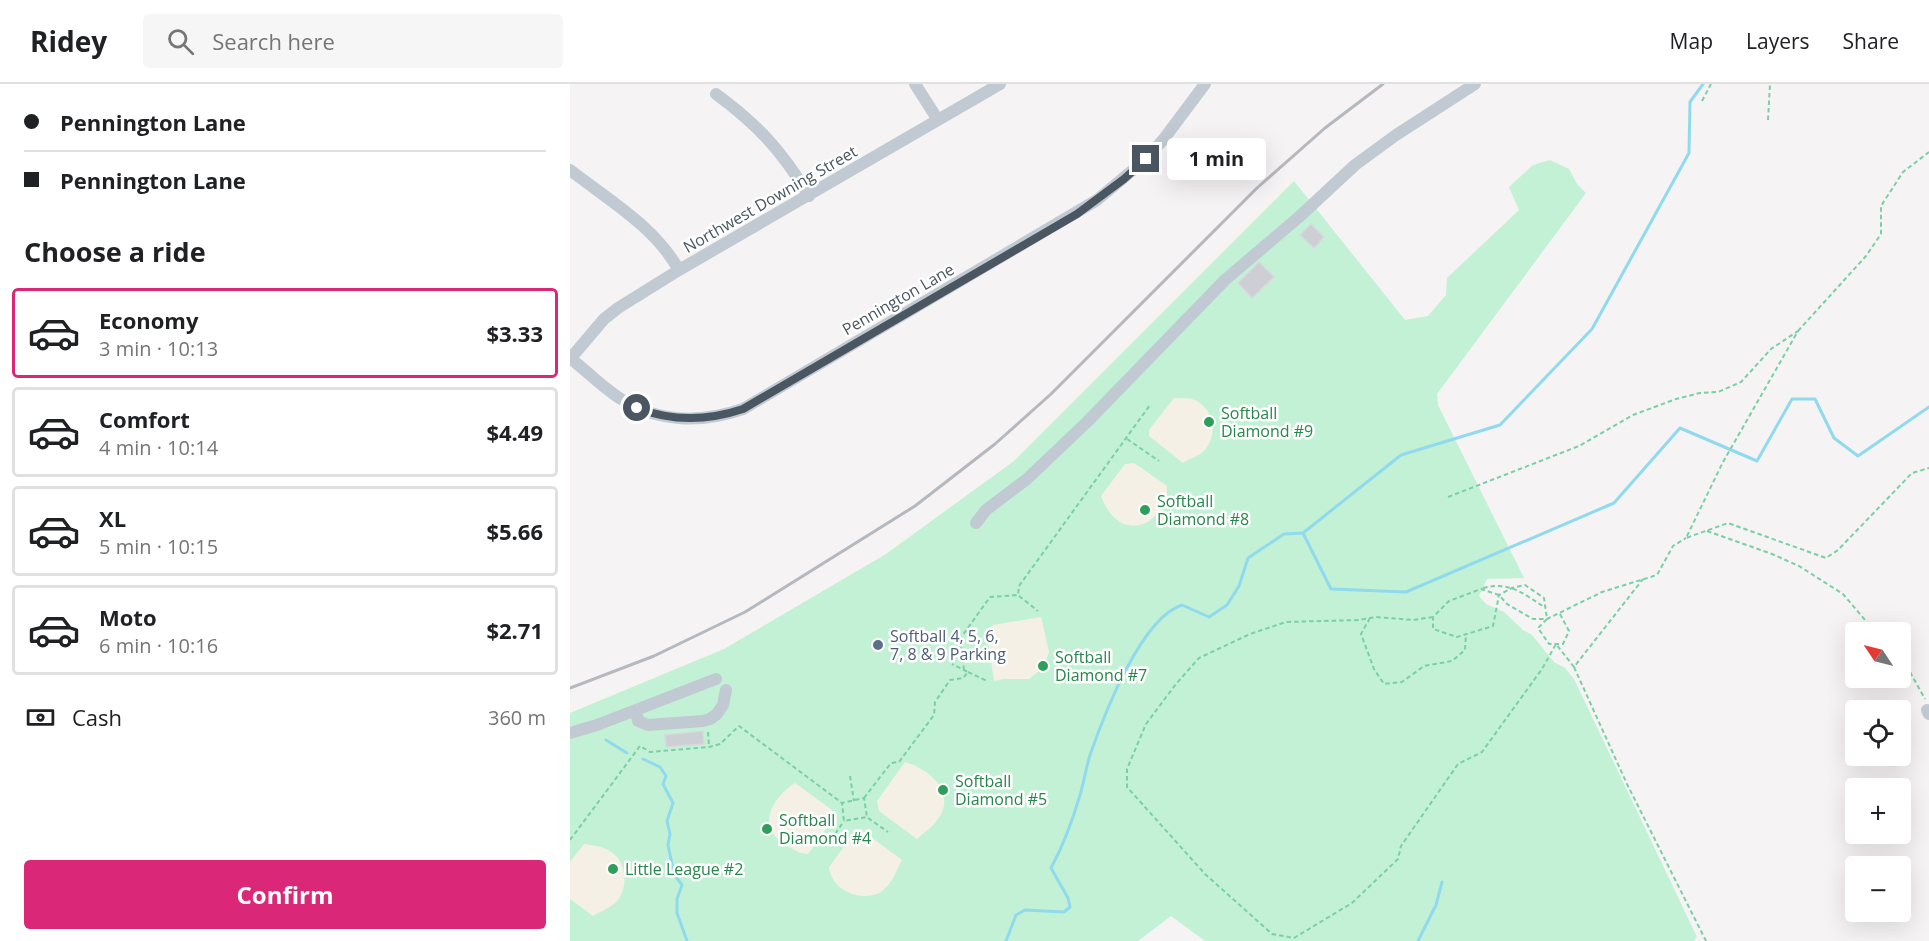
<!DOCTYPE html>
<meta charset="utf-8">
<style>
:root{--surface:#fff;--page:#f6f6f6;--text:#202124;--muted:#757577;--line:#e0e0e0;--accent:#db2777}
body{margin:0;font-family:"Open Sans",sans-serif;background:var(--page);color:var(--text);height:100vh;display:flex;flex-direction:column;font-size:22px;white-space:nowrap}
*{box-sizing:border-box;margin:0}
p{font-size:20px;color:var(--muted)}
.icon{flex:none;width:33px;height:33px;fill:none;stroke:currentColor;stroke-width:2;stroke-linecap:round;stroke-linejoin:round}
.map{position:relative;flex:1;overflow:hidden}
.details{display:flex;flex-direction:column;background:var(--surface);width:570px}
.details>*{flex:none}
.guide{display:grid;align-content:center;height:132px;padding:0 24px;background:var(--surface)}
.needle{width:39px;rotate:305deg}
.tools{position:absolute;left:1275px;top:538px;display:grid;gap:12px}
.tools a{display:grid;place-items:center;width:66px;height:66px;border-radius:6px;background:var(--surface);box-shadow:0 6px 24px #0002;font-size:30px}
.end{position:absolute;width:27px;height:27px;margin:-14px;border:8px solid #4a5661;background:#fff;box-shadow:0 0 0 3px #fff}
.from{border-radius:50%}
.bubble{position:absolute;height:42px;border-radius:6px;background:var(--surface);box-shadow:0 6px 24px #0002;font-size:20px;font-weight:700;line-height:42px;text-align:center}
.guide b{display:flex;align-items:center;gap:21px;height:57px;font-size:22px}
.guide b+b{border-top:2px solid var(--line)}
.guide i{width:15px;height:15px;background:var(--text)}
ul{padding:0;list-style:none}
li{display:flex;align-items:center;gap:18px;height:90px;margin:0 12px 9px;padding:0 12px;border:3px solid var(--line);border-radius:6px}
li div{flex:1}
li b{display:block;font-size:22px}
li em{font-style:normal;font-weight:700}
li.current{border-color:var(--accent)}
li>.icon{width:54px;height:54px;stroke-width:1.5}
h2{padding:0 24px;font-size:27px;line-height:72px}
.pay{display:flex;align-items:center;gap:15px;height:66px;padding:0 24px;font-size:22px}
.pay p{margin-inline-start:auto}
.primary-button{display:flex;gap:12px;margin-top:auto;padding:12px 24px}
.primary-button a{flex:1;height:69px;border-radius:6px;background:var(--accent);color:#fff;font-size:24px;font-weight:700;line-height:69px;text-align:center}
header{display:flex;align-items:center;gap:36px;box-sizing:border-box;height:84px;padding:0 30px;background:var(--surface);border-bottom:2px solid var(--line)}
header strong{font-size:28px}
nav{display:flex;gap:33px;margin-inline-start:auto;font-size:21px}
.search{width:420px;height:54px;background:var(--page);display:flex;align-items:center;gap:15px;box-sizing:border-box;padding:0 21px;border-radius:6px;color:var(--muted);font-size:22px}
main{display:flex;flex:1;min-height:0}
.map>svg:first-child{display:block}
.green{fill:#c3f1d5}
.sand{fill:#f5f0e5}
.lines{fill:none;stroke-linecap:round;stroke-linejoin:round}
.stream{stroke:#90daee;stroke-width:3}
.building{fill:#cdcfd5;stroke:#d7d9de;stroke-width:1.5}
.path{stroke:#7ad0a6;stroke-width:2;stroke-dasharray:4.5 3;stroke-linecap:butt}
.minor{stroke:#c1cad2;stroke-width:12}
.rail{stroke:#b5b8bd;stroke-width:3}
.route{stroke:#4a5661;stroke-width:8}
.leisure-dot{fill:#2e9e5b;stroke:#fff;stroke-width:2}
.service-dot{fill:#5c6f8a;stroke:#fff;stroke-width:2}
.labels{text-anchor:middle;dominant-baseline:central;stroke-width:5;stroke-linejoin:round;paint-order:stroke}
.street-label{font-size:16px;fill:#4a5661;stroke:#fff}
.leisure-label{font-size:16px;fill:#27864d;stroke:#fff;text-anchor:start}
.service-label{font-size:16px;fill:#4e5e75;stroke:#fff;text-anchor:start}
</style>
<header>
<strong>Ridey</strong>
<div class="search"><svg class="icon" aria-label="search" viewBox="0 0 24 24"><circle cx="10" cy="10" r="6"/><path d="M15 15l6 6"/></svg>Search here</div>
<nav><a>Map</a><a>Layers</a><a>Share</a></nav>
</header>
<main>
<section class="details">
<div class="guide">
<b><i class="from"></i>Pennington Lane</b>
<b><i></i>Pennington Lane</b>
</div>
<h2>Choose a ride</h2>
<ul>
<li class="current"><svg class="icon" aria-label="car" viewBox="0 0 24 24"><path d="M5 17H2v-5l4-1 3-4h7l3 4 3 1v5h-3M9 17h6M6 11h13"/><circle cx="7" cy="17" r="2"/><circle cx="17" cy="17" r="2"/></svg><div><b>Economy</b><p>3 min · 10:13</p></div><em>$3.33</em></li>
<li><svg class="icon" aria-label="car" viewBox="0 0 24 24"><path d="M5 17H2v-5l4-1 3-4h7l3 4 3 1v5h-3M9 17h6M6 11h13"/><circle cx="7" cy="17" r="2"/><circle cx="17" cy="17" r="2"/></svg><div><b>Comfort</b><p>4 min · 10:14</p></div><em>$4.49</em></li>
<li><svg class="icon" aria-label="car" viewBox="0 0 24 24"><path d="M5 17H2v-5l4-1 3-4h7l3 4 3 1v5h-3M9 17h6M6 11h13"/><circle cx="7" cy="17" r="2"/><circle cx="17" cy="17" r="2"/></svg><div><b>XL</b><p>5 min · 10:15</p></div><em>$5.66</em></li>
<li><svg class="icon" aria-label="car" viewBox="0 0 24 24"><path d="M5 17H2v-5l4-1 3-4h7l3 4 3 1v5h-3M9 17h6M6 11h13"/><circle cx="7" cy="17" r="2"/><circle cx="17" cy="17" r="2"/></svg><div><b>Moto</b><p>6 min · 10:16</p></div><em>$2.71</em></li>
</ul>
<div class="pay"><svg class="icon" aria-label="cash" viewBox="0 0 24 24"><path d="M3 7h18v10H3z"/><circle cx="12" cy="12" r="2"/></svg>Cash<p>360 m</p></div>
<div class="primary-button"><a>Confirm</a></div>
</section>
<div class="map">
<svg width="1359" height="857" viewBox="0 0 1359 857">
<rect width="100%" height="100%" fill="#f5f3f3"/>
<!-- green -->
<path class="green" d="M980 76 999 85 1007 100 1016 109 867 310 868 321 954 494 917 495 909 512 916 520 934 528 953 546 962 551 984 578 995 584 1004 595 1127 853 1124 857H635L601 832 568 857H0V629L154 565 316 470 444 377 724 97 835 236 858 232 876 211 877 194 949 126 939 103 963 81Z"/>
<!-- sand -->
<path class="sand" d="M604 314C612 315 620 313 627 317 646 328 647 353 634 367 628 373 620 374 613 379L579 352V346Z
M564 379 597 402C598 427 574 451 550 438 540 432 535 422 531 412L555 380Z
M471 533 479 568 473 584 459 595H433L424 597 417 549 423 541Z
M335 678C362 686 389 711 365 739 360 745 353 749 347 755L309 727 307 717Z
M225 699 262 726 263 735 238 770C231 770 227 767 221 764 185 747 199 716 225 699Z
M294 748 332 776C326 787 322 800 311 808 291 819 261 806 259 783L284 749Z
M14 760C21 761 29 762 36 765 56 773 60 801 47 817 41 824 31 827 23 832L0 815V778Z"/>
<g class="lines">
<!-- stream -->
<path class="stream" d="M733 449 831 371 930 341 1022 245 1119 69 1120 18 1133 0
M36 656 57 669
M73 675 90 683 96 692 93 700 103 719 97 737 100 750 98 761 104 790 112 801 107 815V829L117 857
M436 857 446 831 455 826 494 828 500 823 498 814 481 784C493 762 503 735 510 711 514 698 516 684 520 671 534 631 571 534 612 521L639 533 657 521 669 502 678 474 714 450 733 449 761 505 836 508 1044 419 1110 344 1187 377 1222 315H1245L1264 354 1288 372 1359 323
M848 857 866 821 872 798"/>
</g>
<!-- building -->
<path class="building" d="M741 140 754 153 744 164 730 151Z
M689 178 704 193 682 214 668 199Z
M133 647 134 660 96 663 95 651Z"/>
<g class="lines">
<!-- path -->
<path class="path" d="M1132 17 1141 0
M1198 36 1200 0
M1228 247 1296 172 1311 150V122L1333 88 1359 68
M557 355 589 377
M878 413 1009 362 1063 331 1106 315 1130 309 1148 308 1171 298 1201 265 1228 247 1153 378 1116 454 1158 439 1256 474 1268 466 1342 389 1359 384
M1137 447 1202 470 1229 482 1273 510 1306 549
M913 504C941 497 953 510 976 524
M449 512 468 527
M990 530 999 547 993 560H979L968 544 977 535 974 514 955 501 942 504 929 511 923 542 887 553 863 545V533L879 517 911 505 929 511 937 520 963 535H977L1032 508 1087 491 1103 462 1116 454
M863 533 843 536 806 533 789 536 716 538 680 550 629 574 606 600 576 640 557 685V703L635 790 702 850 724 854 782 819 828 775 831 762 888 680 912 668 972 585 986 560 1004 583 1073 495
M800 534 791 550 804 585 814 600 832 598 854 582 882 577 895 566 896 550
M1330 577 1340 588 1355 615
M1004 583 1057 700 1136 857
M394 586 390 555 420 513 448 511 449 502 580 321
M398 588 417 597
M138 648 139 663
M280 692 284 717
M294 714 321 679 329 678 364 631 365 618 380 596 393 594 398 588 382 580
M298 734 318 748
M0 756 70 662 80 668 139 663 150 660 169 642 272 719 294 714 297 733 274 737 272 719
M261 756 274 737"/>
<!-- minor -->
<path class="minor" d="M345 0 368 36
M146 10C188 41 212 67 239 112
M0 86C40 117 84 142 109 186
M0 274C17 287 33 304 51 315 89 339 132 339 173 325L527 116 576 75 593 56 635 0
M0 275 34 235 48 224 109 186 430 0
M406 439 416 426 457 395 517 338 655 196 729 133 785 81 826 51 905 0
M66 626 68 637 78 641 133 637 140 635 147 630 153 621 156 606
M1357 626 1359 630
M0 649 27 641 146 595"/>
<!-- rail -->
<path class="rail" d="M0 604 84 572 175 528 345 422 425 360 481 310 687 104 755 44 813 0"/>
</g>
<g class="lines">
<!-- route -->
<path class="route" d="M67 324C103 338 137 337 173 325L507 130 554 95 576 75"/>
</g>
<!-- markers -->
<g class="leisure-dot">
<circle cx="639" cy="338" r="6"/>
<circle cx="575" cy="426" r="6"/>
<circle cx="473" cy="582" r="6"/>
<circle cx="373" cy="706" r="6"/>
<circle cx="197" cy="745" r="6"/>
<circle cx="43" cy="785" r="6"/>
</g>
<circle class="service-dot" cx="308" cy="561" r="6"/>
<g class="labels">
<!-- street labels -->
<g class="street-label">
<text transform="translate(200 115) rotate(-30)">Northwest Downing Street</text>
<text transform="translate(328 215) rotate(-30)">Pennington Lane</text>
</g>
<!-- leisure labels -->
<g class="leisure-label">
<text x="651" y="329">Softball<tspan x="651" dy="18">Diamond #9</tspan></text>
<text x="587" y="417">Softball<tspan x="587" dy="18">Diamond #8</tspan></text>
<text x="485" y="573">Softball<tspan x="485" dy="18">Diamond #7</tspan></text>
<text x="385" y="697">Softball<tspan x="385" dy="18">Diamond #5</tspan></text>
<text x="209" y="736">Softball<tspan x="209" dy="18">Diamond #4</tspan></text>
<text x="55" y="785">Little League #2</text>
</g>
<!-- service labels -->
<g class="service-label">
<text x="320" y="552">Softball 4, 5, 6,<tspan x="320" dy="18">7, 8 &amp; 9 Parking</tspan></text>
</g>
</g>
</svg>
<div class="tools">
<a><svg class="needle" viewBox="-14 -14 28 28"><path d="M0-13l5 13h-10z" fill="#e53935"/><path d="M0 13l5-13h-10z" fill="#757577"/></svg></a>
<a><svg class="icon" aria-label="locate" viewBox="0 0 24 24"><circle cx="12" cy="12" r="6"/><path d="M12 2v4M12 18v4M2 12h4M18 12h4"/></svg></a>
<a>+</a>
<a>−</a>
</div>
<i class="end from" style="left:67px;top:324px"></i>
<i class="end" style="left:576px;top:75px"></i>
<div class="bubble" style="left:597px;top:54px;width:99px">1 min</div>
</div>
</main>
